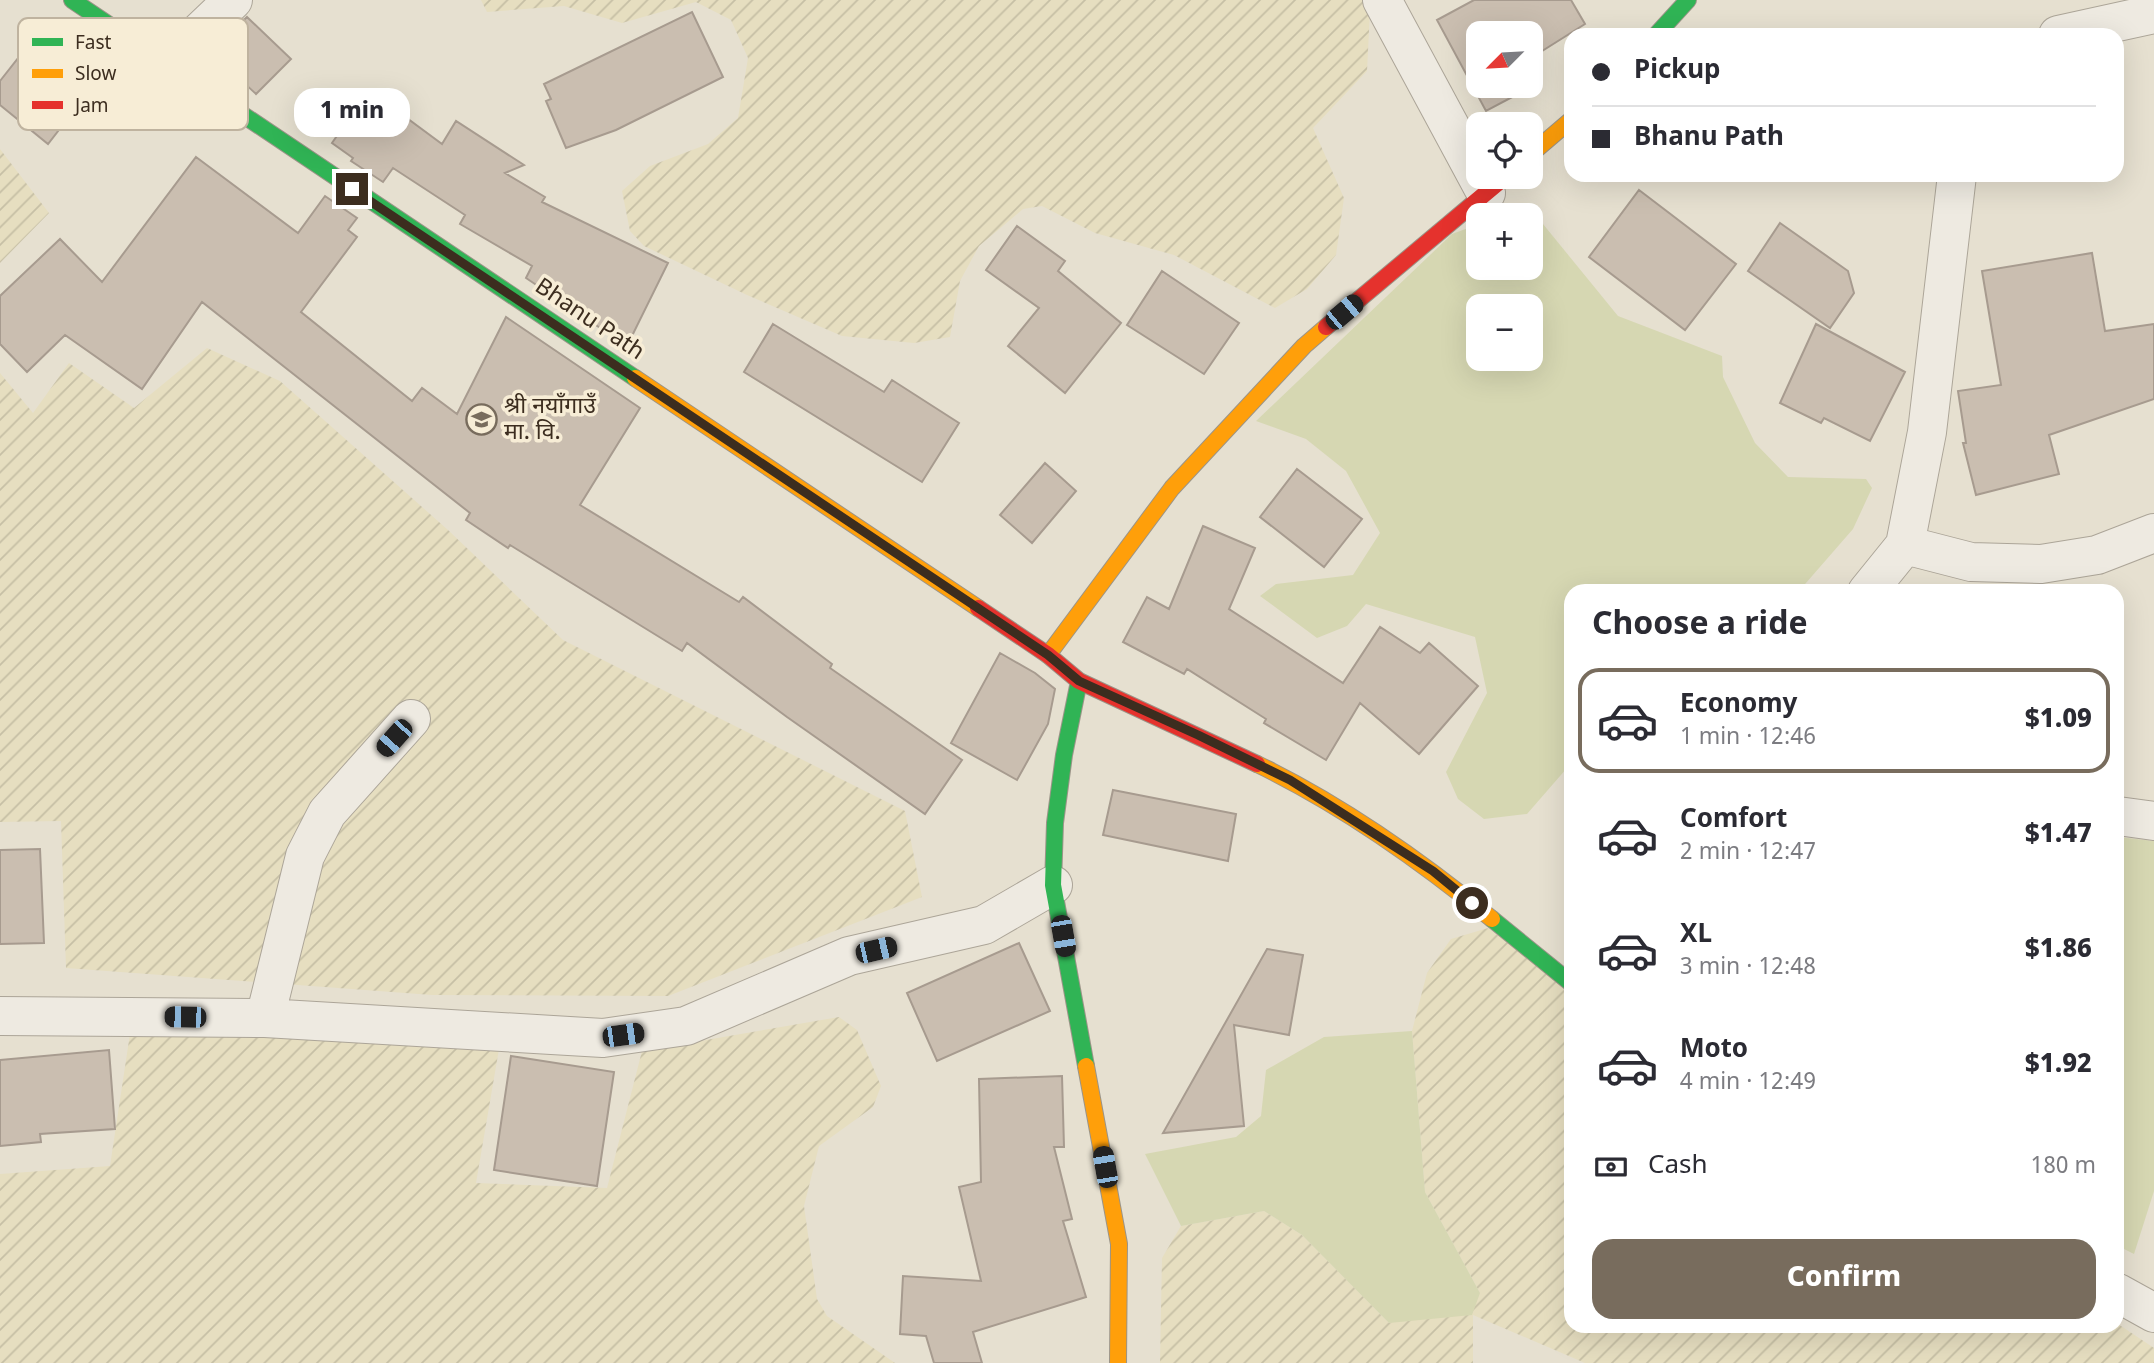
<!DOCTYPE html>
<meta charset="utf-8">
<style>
:root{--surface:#fff;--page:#f7f7f7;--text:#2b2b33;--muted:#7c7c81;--line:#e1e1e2;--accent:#786c5d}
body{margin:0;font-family:Georgia,"Noto Sans Devanagari",serif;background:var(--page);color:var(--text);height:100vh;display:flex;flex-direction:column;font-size:26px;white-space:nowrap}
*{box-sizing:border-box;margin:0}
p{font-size:23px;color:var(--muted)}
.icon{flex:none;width:38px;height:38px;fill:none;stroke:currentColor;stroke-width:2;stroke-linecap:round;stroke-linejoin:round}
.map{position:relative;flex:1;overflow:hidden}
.sheet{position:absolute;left:1564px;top:584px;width:560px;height:749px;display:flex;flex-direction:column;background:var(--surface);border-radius:21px;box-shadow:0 7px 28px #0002}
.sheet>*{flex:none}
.banner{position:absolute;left:1564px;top:28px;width:560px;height:154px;border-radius:21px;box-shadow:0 7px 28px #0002;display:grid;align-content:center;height:154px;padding:0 28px;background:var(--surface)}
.needle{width:46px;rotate:246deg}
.buttons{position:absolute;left:1466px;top:21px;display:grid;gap:14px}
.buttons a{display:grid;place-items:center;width:77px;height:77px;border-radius:14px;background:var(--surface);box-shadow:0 7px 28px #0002;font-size:35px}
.end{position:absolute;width:32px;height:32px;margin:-16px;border:9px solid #3c2d1f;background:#fff;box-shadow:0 0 0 4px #fff}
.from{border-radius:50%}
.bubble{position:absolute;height:49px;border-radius:21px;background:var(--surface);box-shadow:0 7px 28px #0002;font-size:23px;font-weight:800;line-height:49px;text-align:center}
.car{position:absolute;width:21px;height:42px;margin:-21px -10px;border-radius:9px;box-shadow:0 0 5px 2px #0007;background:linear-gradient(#222 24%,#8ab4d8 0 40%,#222 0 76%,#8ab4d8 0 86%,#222 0)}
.banner b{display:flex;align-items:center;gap:24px;height:66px;font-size:26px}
.banner b+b{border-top:2px solid var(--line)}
.banner i{width:18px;height:18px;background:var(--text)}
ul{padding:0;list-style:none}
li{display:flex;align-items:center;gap:21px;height:105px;margin:0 14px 10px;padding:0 14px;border:4px solid transparent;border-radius:21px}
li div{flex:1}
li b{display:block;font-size:26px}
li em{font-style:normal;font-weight:800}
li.current{border-color:var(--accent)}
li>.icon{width:63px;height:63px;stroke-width:1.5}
h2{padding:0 28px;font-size:32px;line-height:84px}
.pay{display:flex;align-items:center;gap:18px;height:77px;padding:0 28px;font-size:26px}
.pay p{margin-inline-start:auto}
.button{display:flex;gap:14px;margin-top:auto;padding:14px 28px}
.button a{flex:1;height:80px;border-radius:21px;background:var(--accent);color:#fff;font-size:28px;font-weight:800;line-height:80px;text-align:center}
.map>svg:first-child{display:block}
.farmland{fill:url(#farmland-furrows)}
.green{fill:#d6d7b2;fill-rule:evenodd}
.building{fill:#cabeb0;stroke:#a79b8f;stroke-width:2}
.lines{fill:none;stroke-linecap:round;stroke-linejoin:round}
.street-casing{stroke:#aca598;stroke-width:40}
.fast-casing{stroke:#9b9488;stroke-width:18}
.slow-casing{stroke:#9b9488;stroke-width:18}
.jam-casing{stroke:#9b9488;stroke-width:18}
.street{stroke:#eeeae1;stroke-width:38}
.fast{stroke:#30b455;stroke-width:16}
.slow{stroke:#ff9f0a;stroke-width:16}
.jam{stroke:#e5322d;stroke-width:16}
.route{stroke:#3c2d1f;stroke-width:9}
.labels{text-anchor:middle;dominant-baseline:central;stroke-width:7;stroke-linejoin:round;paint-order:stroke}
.street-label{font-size:23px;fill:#3c2d1f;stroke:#f7edd6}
.poi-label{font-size:23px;fill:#3c2d1f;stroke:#f7edd6;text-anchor:start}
.key{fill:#f7edd6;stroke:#bfb39f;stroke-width:2}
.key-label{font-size:19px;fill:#3c2d1f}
</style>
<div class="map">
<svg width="2154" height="1363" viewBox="0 0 2154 1363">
<defs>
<pattern id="farmland-furrows" width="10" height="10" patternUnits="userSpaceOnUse" patternTransform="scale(1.75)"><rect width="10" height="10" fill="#e6dec0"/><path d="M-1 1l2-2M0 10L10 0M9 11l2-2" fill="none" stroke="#c6bfa5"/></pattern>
</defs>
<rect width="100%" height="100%" fill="#e6e0d0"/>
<!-- farmland -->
<path class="farmland" d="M481 0H1365L1370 11 1367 71 1313 128 1344 198 1336 255 1307 289 1275 308 1174 255 1095 233 1042 206 1023 209 979 246 960 281 950 337 914 343 842 336 747 295 644 246 630 231 622 191 650 166 708 144 738 118 748 58 731 20 696 2 622 23 564 6 487 12Z
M0 149 49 213 0 263Z
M207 348 280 381 448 530 563 640 905 811 922 897 668 996 432 995 66 968 61 821 0 822V373L33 413 69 363 134 408Z
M1488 928 1571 991 1572 1326H2118V1324L2154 1348V1363H1585L1473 1315V1363H1160L1162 1258 1181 1226 1264 1211 1302 1235 1389 1323 1480 1293 1425 1192 1412 1031 1427 973 1451 939Z
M839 1017 857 1030 881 1086 873 1107 819 1146 804 1206 817 1299 827 1316 895 1363H0V1174L110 1166 131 1027 499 1049 476 1183 607 1188 642 1051Z"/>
<!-- green -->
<path class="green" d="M1525 208 1534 213 1618 316 1722 356 1723 377 1755 443 1788 477 1866 479 1872 488 1853 529 1799 591 1572 592 1571 766 1567 768 1527 814 1484 819 1458 799 1446 772 1487 693 1475 637 1366 604 1347 626 1317 638 1260 596 1276 584 1353 575 1380 533 1346 471 1306 439 1256 421 1452 234 1479 224V268H1531V215H1505ZM1479 306H1531V359H1479Z
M2118 837 2154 841V1191L2134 1254 2118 1246Z
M1412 1031 1425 1192 1480 1293 1472 1315 1389 1323 1302 1235 1264 1211 1181 1226 1145 1154 1236 1137 1261 1116 1266 1070 1324 1037Z"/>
<!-- building -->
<path class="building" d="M1474 0H1571L1585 24 1531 58V33H1479V86H1514L1518 94 1486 111 1437 20Z
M692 12 723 77 616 130 566 148 546 101 551 99 544 84Z
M247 17 291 59 256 94 211 52Z
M19 57 79 104 48 144 0 105V81Z
M369 90 442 144 456 121 524 165 505 173 545 197 542 202 668 263 627 346 526 278 532 266 460 224 465 215 393 168 383 182 351 161 353 158 332 143Z
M196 157 298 233 325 196 357 218 348 230 357 237 301 312 412 401 422 388 457 414 506 317 640 408 580 505 739 602 743 597 832 664 830 668 962 760 925 814 787 717 687 643 682 651 510 545 508 548 466 520 470 513 202 302 142 389 65 335 27 372 0 344V296L60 239 102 282Z
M1639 190 1736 264 1685 330 1589 257Z
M1780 223 1848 271 1854 293 1830 328 1748 271Z
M1017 226 1065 261 1058 271 1121 323 1065 393 1008 346 1039 308 986 270Z
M2092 253 2105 331 2154 324V399L2049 435 2059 474 1976 495 1963 443H1966L1958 391 2001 385 1982 271Z
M1162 271 1239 323 1204 374 1127 325Z
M773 324 884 392 892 380 959 423 922 482 744 372Z
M1816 324 1905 372 1870 441 1824 418 1821 423 1780 403Z
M1045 463 1076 491 1032 543 1000 515Z
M1297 469 1362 519 1324 567 1260 517Z
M1203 526 1255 548 1229 609 1343 683 1380 627 1420 653 1429 643 1478 686 1419 754 1360 703 1326 760 1264 723 1266 719 1187 669 1184 674 1123 642 1147 597 1169 609Z
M1000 653 1035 673 1055 689 1048 724 1017 780 951 743Z
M1113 790 1236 814 1228 861 1103 835Z
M40 849 44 943 0 944V850Z
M1019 943 1050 1011 937 1061 907 993Z
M1267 949 1303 955 1289 1035 1234 1025 1244 1126 1163 1133Z
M109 1050 115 1129 40 1134 41 1142 0 1146V1060Z
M511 1056 614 1072 597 1186 494 1170Z
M1062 1076 1064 1147H1054L1072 1219 1063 1221 1086 1297 973 1332 982 1363H934L926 1336 900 1334 903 1276 981 1281 959 1187 981 1182 979 1079Z"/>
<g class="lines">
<defs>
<path id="street" d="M1382 0 1486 193
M2058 35 2154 14
M166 64 233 0
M1905 545 1971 562 2041 564 2097 555 2154 533
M1867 592 1905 545 1927 432 1957 175
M2118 816 2154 821
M0 1016 265 1018 603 1038 686 1026 849 956 984 925 1053 885
M265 1018 305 856 327 813 411 719
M2118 1293 2154 1313"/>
<path id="fast" d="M72 0 635 378
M1656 35 1688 0
M1079 681 1064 755 1055 823 1053 885 1086 1066
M1492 919 1572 984"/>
<path id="slow" d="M1531 154 1572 119
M635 378 978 608
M1048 655 1172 488 1304 346 1326 327
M1257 764C1340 804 1421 861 1492 919
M1086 1066 1119 1244 1118 1363"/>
<path id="jam" d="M1326 327 1505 177
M978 608 1048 655 1079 681 1257 764"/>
</defs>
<!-- street casing -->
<use href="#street" class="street-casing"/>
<!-- fast casing -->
<use href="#fast" class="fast-casing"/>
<!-- slow casing -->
<use href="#slow" class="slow-casing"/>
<!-- jam casing -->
<use href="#jam" class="jam-casing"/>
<!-- street -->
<use href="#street" class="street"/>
<!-- fast -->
<use href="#fast" class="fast"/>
<!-- slow -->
<use href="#slow" class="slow"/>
<!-- jam -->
<use href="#jam" class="jam"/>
</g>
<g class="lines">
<!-- route -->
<path class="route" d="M352 189 1048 655 1079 681 1198 735 1290 780 1433 871 1472 903"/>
</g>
<!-- icons -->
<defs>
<symbol id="school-ring" viewBox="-11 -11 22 22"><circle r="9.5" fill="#f7edd6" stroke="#786c5d" stroke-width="1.5"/><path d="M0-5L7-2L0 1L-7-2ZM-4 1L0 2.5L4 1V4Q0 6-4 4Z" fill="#786c5d"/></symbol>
</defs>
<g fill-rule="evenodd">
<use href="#school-ring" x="464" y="402" width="35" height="35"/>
</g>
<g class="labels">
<!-- street labels -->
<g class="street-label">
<text transform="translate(589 320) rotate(34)">Bhanu Path</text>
</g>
<!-- poi labels -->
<g class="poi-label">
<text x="504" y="407">श्री नयाँगाउँ<tspan x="504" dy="26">मा. वि.</tspan></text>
</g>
</g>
<!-- legend -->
<rect x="18" y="18" width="230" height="112" rx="10" class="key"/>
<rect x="32" y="38" width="31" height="8" fill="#30b455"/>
<rect x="32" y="69" width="31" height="9" fill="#ff9f0a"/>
<rect x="32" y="101" width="31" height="8" fill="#e5322d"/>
<g class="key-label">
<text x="75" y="49">Fast</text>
<text x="75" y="80">Slow</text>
<text x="75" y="112">Jam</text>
</g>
</svg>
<div class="buttons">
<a><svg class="needle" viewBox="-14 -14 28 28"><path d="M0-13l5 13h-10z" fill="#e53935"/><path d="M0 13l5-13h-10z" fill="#7c7c81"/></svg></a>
<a><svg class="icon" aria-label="locate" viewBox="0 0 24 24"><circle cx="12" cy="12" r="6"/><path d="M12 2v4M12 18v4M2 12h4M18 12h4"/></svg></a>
<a>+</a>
<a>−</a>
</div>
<i class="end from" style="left:1472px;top:903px"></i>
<i class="end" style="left:352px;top:189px"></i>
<div class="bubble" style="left:294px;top:88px;width:116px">1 min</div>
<i class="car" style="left:1344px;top:312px;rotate:50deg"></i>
<i class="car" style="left:394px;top:738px;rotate:222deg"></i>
<i class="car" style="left:1063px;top:936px;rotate:170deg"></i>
<i class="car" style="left:876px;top:950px;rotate:77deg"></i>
<i class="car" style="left:185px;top:1017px;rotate:271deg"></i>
<i class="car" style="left:623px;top:1035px;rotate:82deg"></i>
<i class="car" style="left:1105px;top:1167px;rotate:350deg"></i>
<div class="banner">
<b><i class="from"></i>Pickup</b>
<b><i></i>Bhanu Path</b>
</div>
<section class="sheet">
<h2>Choose a ride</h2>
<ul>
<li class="current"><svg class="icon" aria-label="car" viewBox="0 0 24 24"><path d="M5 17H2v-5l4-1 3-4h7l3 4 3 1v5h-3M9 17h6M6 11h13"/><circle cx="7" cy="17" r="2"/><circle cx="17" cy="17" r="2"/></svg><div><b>Economy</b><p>1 min · 12:46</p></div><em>$1.09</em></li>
<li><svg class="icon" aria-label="car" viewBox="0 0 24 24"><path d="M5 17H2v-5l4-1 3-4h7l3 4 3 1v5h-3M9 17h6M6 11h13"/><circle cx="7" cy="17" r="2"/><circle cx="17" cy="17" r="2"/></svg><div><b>Comfort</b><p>2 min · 12:47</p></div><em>$1.47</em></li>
<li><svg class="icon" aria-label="car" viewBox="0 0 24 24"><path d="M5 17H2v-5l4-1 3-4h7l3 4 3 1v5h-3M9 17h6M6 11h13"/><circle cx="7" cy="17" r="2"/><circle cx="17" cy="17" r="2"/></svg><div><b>XL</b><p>3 min · 12:48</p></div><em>$1.86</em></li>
<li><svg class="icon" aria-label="car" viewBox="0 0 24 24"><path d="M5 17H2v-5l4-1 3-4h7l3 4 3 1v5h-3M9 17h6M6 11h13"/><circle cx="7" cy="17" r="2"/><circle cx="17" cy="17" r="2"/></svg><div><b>Moto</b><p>4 min · 12:49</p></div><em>$1.92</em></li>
</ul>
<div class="pay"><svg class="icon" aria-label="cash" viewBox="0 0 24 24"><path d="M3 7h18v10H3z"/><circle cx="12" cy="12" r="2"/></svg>Cash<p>180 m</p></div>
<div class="button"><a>Confirm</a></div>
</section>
</div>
